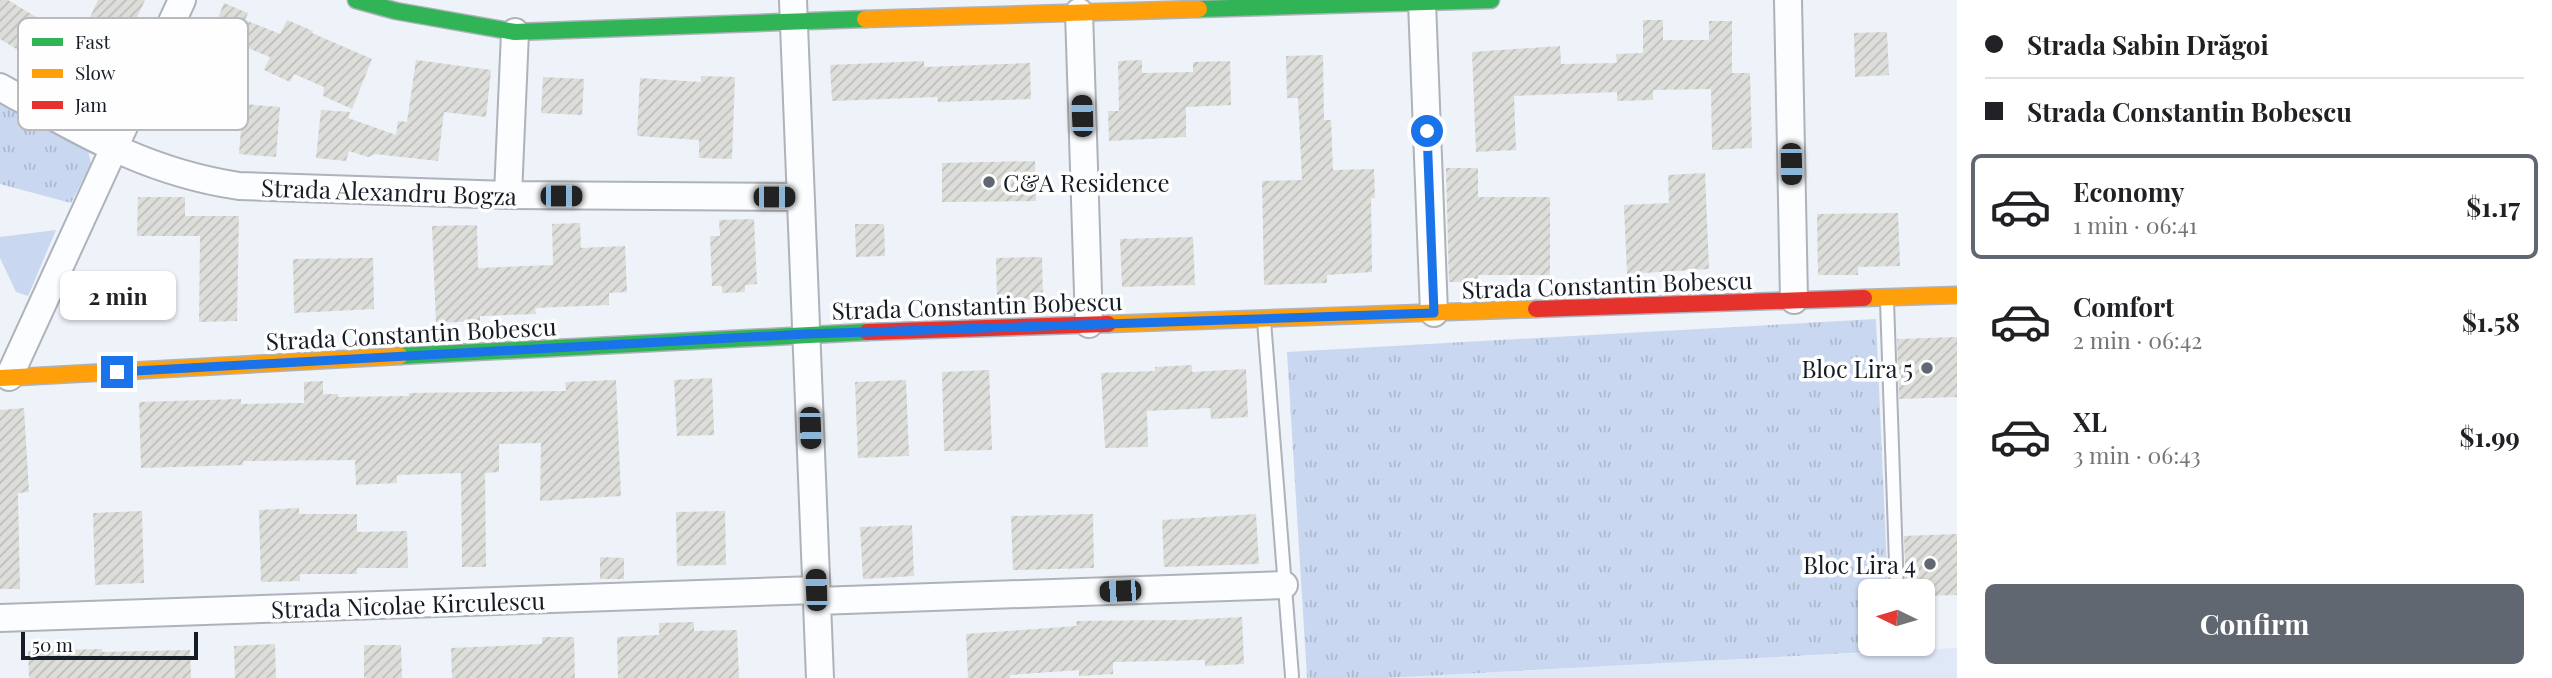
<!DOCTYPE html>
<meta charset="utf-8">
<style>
:root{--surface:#fff;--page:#f6f6f6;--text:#202124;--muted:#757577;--line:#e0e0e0;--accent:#616770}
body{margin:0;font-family:"Playfair Display",serif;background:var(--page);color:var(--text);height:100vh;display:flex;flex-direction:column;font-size:26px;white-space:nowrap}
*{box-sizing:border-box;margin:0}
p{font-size:23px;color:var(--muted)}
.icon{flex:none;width:38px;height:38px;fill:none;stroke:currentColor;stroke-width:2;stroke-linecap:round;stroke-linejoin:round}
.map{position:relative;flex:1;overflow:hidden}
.panel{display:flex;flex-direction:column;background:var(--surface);width:595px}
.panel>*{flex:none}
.top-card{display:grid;align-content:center;height:154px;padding:0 28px;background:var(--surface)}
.needle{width:46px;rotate:275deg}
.controls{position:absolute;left:1858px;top:579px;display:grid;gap:14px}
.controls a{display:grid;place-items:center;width:77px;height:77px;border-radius:10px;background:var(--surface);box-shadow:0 2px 5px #0004;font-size:35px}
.scale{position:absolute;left:21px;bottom:18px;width:177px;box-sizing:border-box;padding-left:7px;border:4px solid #151c26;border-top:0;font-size:19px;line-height:24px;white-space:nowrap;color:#151c26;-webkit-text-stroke:5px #fefefe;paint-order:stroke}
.end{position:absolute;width:32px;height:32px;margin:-16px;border:9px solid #1a73e8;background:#fff;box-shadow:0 0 0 4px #fff}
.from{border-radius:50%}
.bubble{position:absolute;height:49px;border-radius:10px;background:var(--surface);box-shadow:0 2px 5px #0004;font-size:23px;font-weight:700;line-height:49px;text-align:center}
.car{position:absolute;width:21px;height:42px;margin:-21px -10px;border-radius:9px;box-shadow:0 0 5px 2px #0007;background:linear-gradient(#222 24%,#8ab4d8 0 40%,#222 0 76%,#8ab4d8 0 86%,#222 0)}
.top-card b{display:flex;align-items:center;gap:24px;height:66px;font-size:26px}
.top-card b+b{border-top:2px solid var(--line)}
.top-card i{width:18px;height:18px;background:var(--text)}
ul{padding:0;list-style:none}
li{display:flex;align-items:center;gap:21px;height:105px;margin:0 14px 10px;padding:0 14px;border:4px solid transparent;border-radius:10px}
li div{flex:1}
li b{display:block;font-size:26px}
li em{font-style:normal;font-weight:700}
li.active{border-color:var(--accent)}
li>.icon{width:63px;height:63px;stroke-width:1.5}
.action{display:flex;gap:14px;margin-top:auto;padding:14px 28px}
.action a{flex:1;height:80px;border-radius:10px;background:var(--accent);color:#fff;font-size:28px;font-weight:700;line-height:80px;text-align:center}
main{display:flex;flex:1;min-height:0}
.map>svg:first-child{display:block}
.built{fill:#dfe8f7}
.grass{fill:url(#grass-tufts)}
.garden{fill:#c9d8f0}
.building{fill:url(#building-hatch)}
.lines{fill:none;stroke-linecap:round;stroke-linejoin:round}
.lane-casing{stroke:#aeb2ba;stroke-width:16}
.street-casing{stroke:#aeb2ba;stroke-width:30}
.fast-casing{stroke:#aeb2ba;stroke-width:19}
.slow-casing{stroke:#aeb2ba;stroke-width:19}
.jam-casing{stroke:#aeb2ba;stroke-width:19}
.lane{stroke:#fcfdfe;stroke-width:12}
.street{stroke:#fcfdfe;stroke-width:26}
.fast{stroke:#30b455;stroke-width:16}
.slow{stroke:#ff9f0a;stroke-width:16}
.jam{stroke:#e5322d;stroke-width:16}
.route{stroke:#1a73e8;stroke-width:9}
.poi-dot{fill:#616770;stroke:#fefefe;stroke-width:2.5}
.labels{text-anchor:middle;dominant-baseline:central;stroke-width:7;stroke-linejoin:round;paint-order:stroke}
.poi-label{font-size:24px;fill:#151c26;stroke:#fefefe;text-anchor:end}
.street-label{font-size:24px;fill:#151c26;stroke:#fefefe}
.key{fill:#fefefe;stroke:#b8babd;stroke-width:2}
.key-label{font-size:19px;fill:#151c26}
</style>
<main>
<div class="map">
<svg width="1957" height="678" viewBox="0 0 1957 678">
<defs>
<pattern id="grass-tufts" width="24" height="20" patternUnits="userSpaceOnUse" patternTransform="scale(1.75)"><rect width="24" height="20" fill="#c9d8f0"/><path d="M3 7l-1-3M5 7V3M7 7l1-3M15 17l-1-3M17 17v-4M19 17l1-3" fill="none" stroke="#acb9ce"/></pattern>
<pattern id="building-hatch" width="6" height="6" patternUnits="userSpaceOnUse" patternTransform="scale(1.75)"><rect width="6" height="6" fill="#ddddda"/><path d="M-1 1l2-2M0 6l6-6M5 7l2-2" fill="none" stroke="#bdbdbb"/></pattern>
</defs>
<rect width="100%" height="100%" fill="#eef2f9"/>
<!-- built -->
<path class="built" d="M1957 648V678H1385Z"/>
<!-- grass -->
<path class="grass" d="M0 100 88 150 91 164 71 203 0 184Z
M1876 319 1888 591 1871 592V644H1890V651L1385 678H1307L1287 352Z"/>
<!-- garden -->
<path class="garden" d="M56 230 28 296 16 292 0 258V237Z"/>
<!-- building -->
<path class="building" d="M0 0H8L72 39 75 34 81 37 98 0H145L131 31 126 28 88 100 50 79 54 72 0 39Z
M224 3 248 13 245 20 280 34 287 20 313 31 312 33 372 59 352 109 323 96 324 87 294 74 290 82 264 70 270 57 236 43 231 56 207 46Z
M1643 20H1663V40H1709V21H1732V73H1750L1752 148 1712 150 1711 89 1653 90V100L1617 101V92L1514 96 1516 150 1476 152 1472 52 1560 46 1561 64 1617 63 1616 54 1643 53Z
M1887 32 1889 75 1855 77 1854 33Z
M1323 55 1324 120H1331L1333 170 1374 169 1375 198H1371L1372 272 1327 275V283L1264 285 1262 181 1302 180 1298 98H1287L1286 56Z
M416 60 491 70 486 117 444 112 438 161 375 154 368 157 349 151 346 161 316 158 321 110 350 112 348 118 396 135 398 121 407 122Z
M1142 60V73L1193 72V62L1230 61 1231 105 1186 107V137L1109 141 1108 111H1119L1118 61Z
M924 61V67L1030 63 1031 99 938 102 937 97 832 101 830 65Z
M701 76 735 77 732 159 699 158V140L637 136 640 78 701 82Z
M543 77 584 79 582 115 541 113Z
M243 104 280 107 276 157 239 154Z
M1035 161 1036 201 942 202V163Z
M1446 168H1478V197H1550V275H1478V282H1449Z
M1705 173 1709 269 1627 274 1624 205 1669 203 1668 175Z
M138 197H185V216H239L237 321 199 322 200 236H137Z
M1898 213 1900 266 1858 267V275H1818L1817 214Z
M754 219 757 284 745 285V292L722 293V286H712L710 236H720L719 220Z
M580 223 581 248 625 246 627 292 609 293V305L535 308 536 314 480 316V321L436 323 432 226 477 225 478 268 553 265 552 224Z
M855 224H884L885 256 856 257Z
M1193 237 1195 285 1122 287 1120 239Z
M1042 257 1043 299 997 300 996 258Z
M373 258 374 309 294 313 293 259Z
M1957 337V397L1899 399 1897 339Z
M1192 365V372L1246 369 1248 417 1211 419 1210 408 1147 411 1148 447 1105 448 1101 373 1155 371V367Z
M989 370 992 450 944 451 942 372Z
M712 378 714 435 677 436 674 380Z
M616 380 621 496 540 501 541 443 499 444V472L485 473 486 567H462L461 473 397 475V483L356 485 355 460 243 461V465L141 468 139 402 241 399V404L304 403V382L323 381V394H338V397L409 396V393L566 391 565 382Z
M906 380 909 456 858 458 855 382Z
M24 408 29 492 18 493 20 589H0V410Z
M299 508V514H357V532L407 531 408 568H357V574H300V581L261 582 259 510Z
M142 511 144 583 95 585 93 513Z
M725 511 726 565 677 566 676 512Z
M1093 514 1094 568 1013 570 1011 516Z
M1256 514 1259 564 1164 567 1162 520Z
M912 525 914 576 863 579 860 527Z
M1957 534V595L1923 596V592H1906L1904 536Z
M600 557 624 558V579H600Z
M1242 617 1244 664 1205 666V660L1113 662V674L1079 676V670L1010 675V678H968L966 634 1077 626 1076 621 1186 620Z
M694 622V631L737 630 739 678H618L617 637 659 635V623Z
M542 637H574L575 678H452L451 648 542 644Z
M275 644 276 678H235L234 646Z
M364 645H401L402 678H364Z
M102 649V652L190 650 191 678H29L28 651Z"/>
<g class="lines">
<defs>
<path id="lane" d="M1887 301 1897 592
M1264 321 1292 676"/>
<path id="street" d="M793 0 820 678
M1788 0 1794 300
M1422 2 1434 313
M1079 12 1089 324
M0 87C81 132 145 172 239 186L508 195 800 197
M508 195 515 32
M9 377 182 0
M817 601 1284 585
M0 618 816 590"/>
<path id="fast" d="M356 0 396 11 515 32 865 19
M1199 9 1491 0
M400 356 867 332"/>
<path id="slow" d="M865 19 1199 9
M1864 298 1957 295
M1108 324 1536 309
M0 378 400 356"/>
<path id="jam" d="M1536 309 1864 298
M867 332 1108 324"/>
</defs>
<!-- lane casing -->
<use href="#lane" class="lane-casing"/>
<!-- street casing -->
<use href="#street" class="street-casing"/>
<!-- fast casing -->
<use href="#fast" class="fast-casing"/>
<!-- slow casing -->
<use href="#slow" class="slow-casing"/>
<!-- jam casing -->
<use href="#jam" class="jam-casing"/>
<!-- lane -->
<use href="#lane" class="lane"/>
<!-- street -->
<use href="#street" class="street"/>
<!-- fast -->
<use href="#fast" class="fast"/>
<!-- slow -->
<use href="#slow" class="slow"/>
<!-- jam -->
<use href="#jam" class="jam"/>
</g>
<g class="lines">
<!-- route -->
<path class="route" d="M117 372 806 334 1434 313 1427 131"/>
</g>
<!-- markers -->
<g class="poi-dot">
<circle cx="989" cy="182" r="7"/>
<circle cx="1927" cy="368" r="7"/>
<circle cx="1930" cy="564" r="7"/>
</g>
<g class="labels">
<!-- poi labels -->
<g class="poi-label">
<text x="1003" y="182" text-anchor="start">C&amp;A Residence</text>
<text x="1913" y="368">Bloc Lira 5</text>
<text x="1916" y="564">Bloc Lira 4</text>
</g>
<!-- street labels -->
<g class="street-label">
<text transform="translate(389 191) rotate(2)">Strada Alexandru Bogza</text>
<text transform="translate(1607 284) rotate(-2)">Strada Constantin Bobescu</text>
<text transform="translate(977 305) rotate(-2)">Strada Constantin Bobescu</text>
<text transform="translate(411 333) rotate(-3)">Strada Constantin Bobescu</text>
<text transform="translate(408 604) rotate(-2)">Strada Nicolae Kirculescu</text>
</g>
</g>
<!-- legend -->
<rect x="18" y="18" width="230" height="112" rx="10" class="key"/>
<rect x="32" y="38" width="31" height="8" fill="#30b455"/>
<rect x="32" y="69" width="31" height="9" fill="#ff9f0a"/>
<rect x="32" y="101" width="31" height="8" fill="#e5322d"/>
<g class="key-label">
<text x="75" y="49">Fast</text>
<text x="75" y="80">Slow</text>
<text x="75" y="112">Jam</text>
</g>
</svg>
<div class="controls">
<a><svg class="needle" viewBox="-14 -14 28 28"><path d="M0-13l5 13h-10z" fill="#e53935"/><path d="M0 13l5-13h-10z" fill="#757577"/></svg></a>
</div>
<div class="scale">50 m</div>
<i class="end from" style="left:1427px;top:131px"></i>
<i class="end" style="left:117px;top:372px"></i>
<div class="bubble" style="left:60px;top:271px;width:116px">2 min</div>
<i class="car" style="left:1082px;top:116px;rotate:358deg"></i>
<i class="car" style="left:1791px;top:164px;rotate:179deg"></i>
<i class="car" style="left:561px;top:196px;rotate:90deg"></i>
<i class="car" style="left:774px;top:197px;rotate:90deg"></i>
<i class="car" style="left:810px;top:428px;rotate:178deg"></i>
<i class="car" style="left:816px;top:590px;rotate:358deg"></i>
<i class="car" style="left:1120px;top:591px;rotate:268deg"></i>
</div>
<section class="panel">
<div class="top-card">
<b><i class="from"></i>Strada Sabin Drăgoi</b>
<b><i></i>Strada Constantin Bobescu</b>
</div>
<ul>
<li class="active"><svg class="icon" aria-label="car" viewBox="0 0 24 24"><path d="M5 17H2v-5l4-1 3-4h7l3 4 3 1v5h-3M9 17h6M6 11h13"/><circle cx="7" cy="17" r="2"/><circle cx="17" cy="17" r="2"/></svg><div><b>Economy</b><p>1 min · 06:41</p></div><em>$1.17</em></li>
<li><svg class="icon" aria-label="car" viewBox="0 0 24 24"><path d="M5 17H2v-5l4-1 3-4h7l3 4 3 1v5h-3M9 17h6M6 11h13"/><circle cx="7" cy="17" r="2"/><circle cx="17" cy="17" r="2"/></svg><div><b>Comfort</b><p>2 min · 06:42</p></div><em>$1.58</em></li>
<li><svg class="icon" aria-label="car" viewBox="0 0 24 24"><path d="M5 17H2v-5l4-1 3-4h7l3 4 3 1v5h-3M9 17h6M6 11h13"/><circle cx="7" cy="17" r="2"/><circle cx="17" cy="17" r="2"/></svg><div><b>XL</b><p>3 min · 06:43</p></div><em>$1.99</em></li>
</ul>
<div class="action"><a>Confirm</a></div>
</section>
</main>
